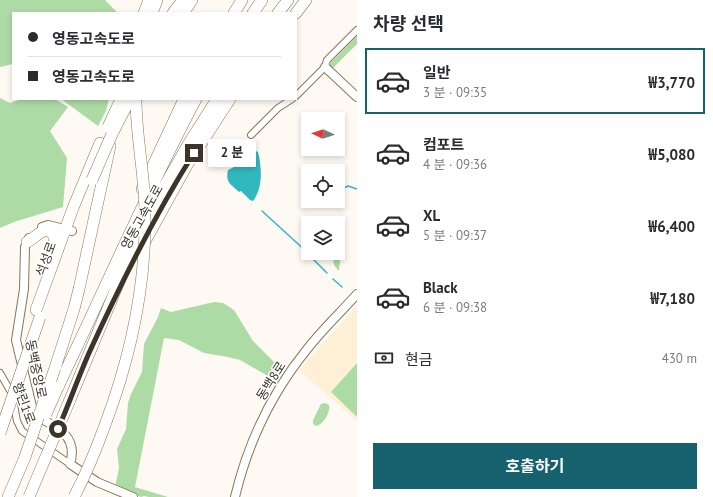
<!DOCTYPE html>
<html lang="ko">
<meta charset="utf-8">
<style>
:root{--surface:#fff;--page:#f2f2f3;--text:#2b2b33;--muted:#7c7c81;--line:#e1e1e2;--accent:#15616d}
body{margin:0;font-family:"PT Sans","Noto Sans KR",sans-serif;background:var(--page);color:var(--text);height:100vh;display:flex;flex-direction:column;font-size:15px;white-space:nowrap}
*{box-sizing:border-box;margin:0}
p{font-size:13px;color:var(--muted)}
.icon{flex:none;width:22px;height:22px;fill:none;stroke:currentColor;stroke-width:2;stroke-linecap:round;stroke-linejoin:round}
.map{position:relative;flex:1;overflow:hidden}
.side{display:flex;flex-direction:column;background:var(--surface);width:356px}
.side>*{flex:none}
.hud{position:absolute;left:12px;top:12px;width:285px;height:88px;border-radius:0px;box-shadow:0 2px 6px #0003;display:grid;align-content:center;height:88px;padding:0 16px;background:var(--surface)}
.needle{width:26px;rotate:274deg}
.fabs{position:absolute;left:301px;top:112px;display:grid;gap:8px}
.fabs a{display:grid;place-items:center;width:44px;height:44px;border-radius:0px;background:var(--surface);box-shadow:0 2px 6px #0003;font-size:20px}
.end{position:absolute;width:18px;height:18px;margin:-9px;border:5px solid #3c3527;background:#fff;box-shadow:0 0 0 2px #fff}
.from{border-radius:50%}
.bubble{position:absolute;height:28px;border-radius:0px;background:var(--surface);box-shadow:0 2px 6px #0003;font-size:13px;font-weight:700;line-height:28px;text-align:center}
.hud b{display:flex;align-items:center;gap:14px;height:38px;font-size:15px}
.hud b+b{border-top:1px solid var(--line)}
.hud i{width:10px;height:10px;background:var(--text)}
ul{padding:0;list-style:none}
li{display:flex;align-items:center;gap:12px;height:66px;margin:0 8px 6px;padding:0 8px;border:2px solid transparent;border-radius:0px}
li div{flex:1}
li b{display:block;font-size:15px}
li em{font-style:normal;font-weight:700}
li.active{border-color:var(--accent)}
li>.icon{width:36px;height:36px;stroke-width:1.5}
h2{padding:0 16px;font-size:18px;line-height:48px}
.pay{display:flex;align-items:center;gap:10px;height:44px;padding:0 16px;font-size:15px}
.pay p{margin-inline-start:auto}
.primary-button{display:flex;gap:8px;margin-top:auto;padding:8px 16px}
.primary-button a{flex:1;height:46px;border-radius:0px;background:var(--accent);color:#fff;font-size:16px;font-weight:700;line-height:46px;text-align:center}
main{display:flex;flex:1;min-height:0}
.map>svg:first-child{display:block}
.built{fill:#fdf0d7}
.green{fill:#addba6}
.water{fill:#31b8be}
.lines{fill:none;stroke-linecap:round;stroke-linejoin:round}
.stream{stroke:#31b8be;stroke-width:1.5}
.street-casing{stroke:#877758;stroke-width:8}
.secondary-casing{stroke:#877758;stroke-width:10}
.highway-casing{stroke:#877758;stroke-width:12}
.street{stroke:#fff;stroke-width:6}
.secondary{stroke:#fff;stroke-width:8}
.highway{stroke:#fff;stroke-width:11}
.highway-bridge-casing{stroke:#877758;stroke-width:12;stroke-linecap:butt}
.highway-bridge{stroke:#fff;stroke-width:11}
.route{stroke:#3c3527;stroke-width:5}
.labels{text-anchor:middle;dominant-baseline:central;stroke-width:3;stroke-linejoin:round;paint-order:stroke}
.street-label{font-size:13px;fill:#3c3527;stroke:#fff}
</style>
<main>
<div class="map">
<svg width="357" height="497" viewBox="0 0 357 497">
<rect width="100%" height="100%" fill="#fefaf3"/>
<!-- built -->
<path class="built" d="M356 307 357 308V421L299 370Z"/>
<!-- green -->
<path class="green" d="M0 0H105L118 13H13V64L0 67Z
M357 36V44L333 68 330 65 331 62Z
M0 98 10 103 22 99H55L68 107 50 131 67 158 63 207 14 222 0 228Z
M61 99H109L106 111 98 126Z
M340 247 345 248 344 260H340L339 271C333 266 332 261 335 253H338V249Z
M214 302 223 303 234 310 253 341 282 370 275 380 240 360 228 357 204 353 179 340 164 338 135 487 168 497H149L144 496 141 497 115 487 119 468 117 449 126 429 128 403 131 394 142 372 144 344 158 317 161 308 171 312Z
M357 363V415L356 416 331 392Z
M325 403 329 405C331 412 323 425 316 426L313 424V420L321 404Z"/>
<!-- water -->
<path class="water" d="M252 149 258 152C262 168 263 188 253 201L250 200 241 191 239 192C231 184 225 183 228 170L236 166 246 154Z"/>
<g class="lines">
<!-- stream -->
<path class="stream" d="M338 191 348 186 357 189
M262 211 308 253
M313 259 327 273
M333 279 342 287"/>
<defs>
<path id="street" d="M296 96 325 67 327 60 357 30
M251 135 278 108 292 99
M0 373 12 394 17 421 22 431 70 464"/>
<path id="secondary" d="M325 67 357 97
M42 227 48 225 72 231
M29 238 25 247 24 289 16 340 34 415C55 426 79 435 70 464L97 482 133 497
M235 497C248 442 272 392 308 348 323 329 341 312 357 294"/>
<path id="highway" d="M144 13 149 0
M152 13 157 0
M173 13 183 0
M183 13 192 0
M234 13 242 0
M253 13 262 0
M278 13 288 0
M296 13 306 0
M142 189 184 99
M27 242C35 238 40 230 49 230 57 236 55 243 52 252
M144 243 187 165 230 99
M36 310 73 208 100 143
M55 368 74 309 79 289 110 146
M58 387C104 291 146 193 196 99
M69 402 143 224 189 143 217 99
M8 497 25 457"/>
</defs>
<!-- street casing -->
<use href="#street" class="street-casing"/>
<!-- secondary casing -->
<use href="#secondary" class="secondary-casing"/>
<!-- highway casing -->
<use href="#highway" class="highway-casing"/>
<!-- street -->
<use href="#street" class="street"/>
<!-- secondary -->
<use href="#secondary" class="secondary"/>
<!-- highway -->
<use href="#highway" class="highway"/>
<defs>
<path id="highway-bridge" d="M108 127 121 99
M92 180 112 134 130 99
M46 414 58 387
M0 433 40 317
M25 457 55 368
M29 497 69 402
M74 497C86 474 96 450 105 425 131 356 146 288 145 214 145 175 136 138 136 99"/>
</defs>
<!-- highway-bridge casing -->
<use href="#highway-bridge" class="highway-bridge-casing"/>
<!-- highway-bridge -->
<use href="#highway-bridge" class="highway-bridge"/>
</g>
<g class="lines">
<!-- route -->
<path class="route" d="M58 429C69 404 78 378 89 353 120 285 154 216 194 153"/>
</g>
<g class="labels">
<!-- street labels -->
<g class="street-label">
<text transform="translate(142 217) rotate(-61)">영동고속도로</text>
<text transform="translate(46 259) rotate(-70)">석성로</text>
<text transform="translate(36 369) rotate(78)">동백중앙로</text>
<text transform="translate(271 381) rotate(-58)">동백8로</text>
<text transform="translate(24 403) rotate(70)">향린1로</text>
</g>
</g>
</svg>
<div class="fabs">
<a><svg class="needle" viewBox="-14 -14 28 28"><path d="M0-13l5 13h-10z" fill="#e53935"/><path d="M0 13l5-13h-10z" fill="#7c7c81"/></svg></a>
<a><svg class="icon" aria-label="locate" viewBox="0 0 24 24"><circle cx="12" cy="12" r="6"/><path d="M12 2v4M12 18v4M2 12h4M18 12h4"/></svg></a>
<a><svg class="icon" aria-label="layers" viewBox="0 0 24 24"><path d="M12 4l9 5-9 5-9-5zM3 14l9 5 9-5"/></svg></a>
</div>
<i class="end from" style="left:58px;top:429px"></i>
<i class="end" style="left:194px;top:153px"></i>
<div class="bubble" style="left:208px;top:139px;width:48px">2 분</div>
<div class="hud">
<b><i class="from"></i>영동고속도로</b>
<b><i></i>영동고속도로</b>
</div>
</div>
<section class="side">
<h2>차량 선택</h2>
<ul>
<li class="active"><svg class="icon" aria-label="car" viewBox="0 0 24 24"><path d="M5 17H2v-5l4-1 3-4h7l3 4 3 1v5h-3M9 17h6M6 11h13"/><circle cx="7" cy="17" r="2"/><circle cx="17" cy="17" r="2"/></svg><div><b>일반</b><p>3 분 · 09:35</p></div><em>₩3,770</em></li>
<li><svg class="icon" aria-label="car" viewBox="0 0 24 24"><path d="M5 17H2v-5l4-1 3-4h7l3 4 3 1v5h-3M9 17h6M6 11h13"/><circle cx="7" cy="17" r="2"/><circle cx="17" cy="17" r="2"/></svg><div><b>컴포트</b><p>4 분 · 09:36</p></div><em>₩5,080</em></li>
<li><svg class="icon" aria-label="car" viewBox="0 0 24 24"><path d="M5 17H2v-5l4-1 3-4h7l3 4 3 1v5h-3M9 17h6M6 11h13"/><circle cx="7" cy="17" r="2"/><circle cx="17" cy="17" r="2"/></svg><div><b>XL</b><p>5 분 · 09:37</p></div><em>₩6,400</em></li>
<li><svg class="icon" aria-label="car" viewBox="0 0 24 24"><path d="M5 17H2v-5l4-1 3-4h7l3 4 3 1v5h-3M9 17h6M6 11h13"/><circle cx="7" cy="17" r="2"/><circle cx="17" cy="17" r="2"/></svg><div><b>Black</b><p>6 분 · 09:38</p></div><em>₩7,180</em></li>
</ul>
<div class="pay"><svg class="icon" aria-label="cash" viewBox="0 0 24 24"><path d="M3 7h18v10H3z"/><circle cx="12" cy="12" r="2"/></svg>현금<p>430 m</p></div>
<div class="primary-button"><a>호출하기</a></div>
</section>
</main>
